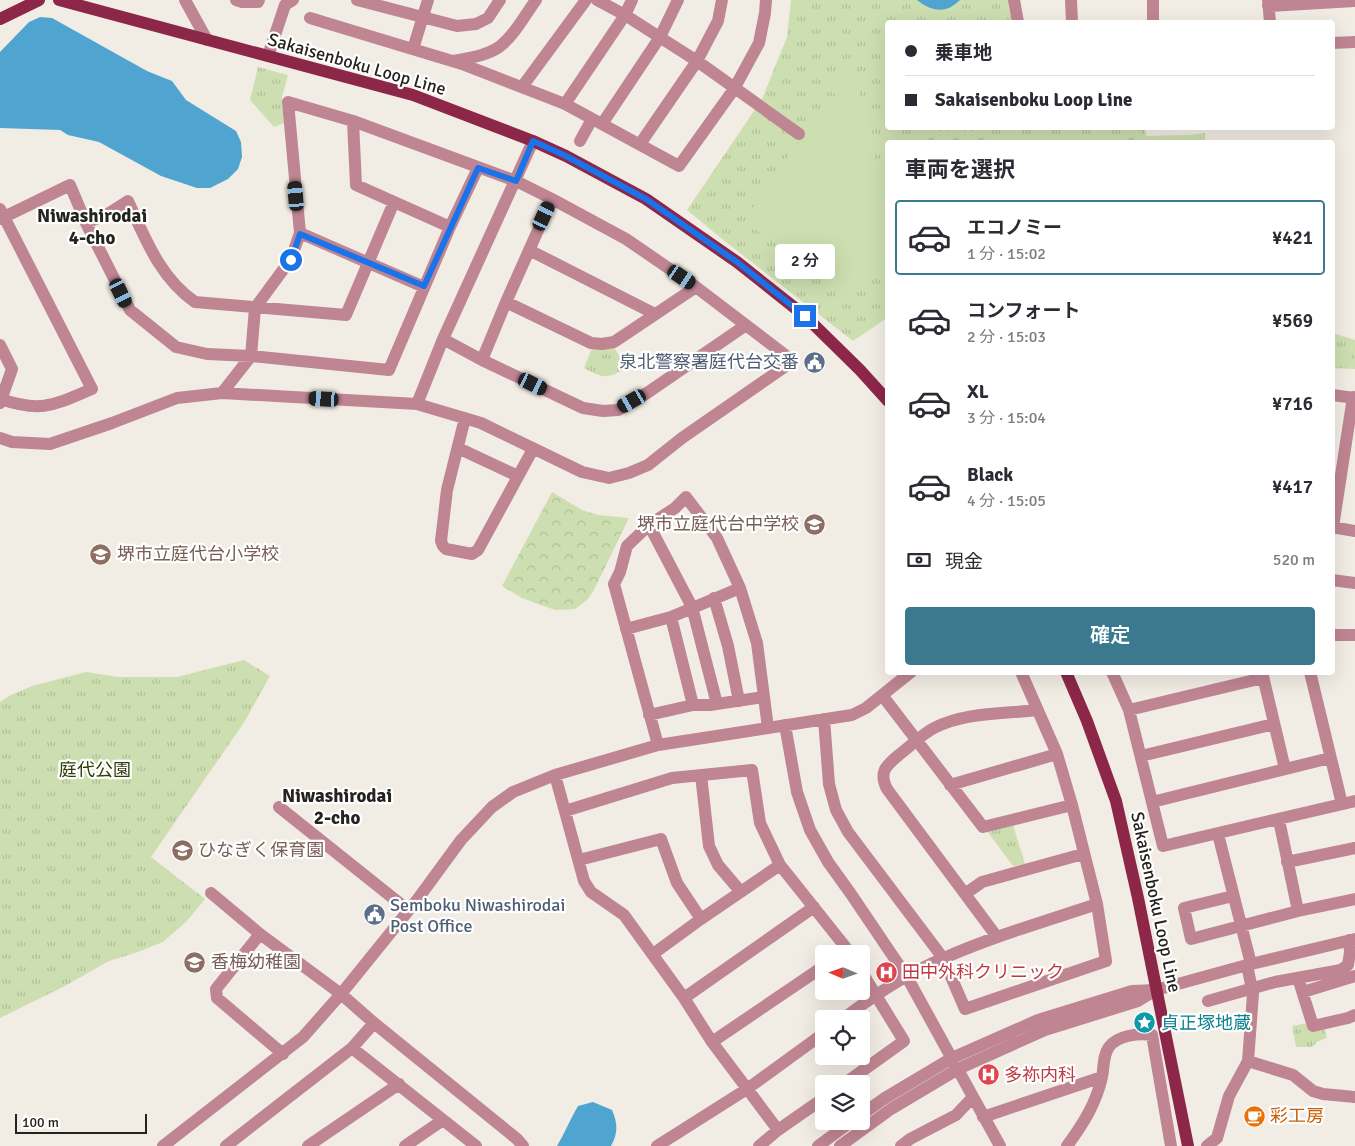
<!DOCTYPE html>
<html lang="ja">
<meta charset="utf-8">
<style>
:root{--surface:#fff;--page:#f7f7f7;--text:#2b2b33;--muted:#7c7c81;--line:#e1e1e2;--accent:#3b798f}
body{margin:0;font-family:Signika,"Noto Sans JP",sans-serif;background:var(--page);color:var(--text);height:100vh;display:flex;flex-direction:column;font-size:19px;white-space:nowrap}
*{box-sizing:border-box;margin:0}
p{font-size:16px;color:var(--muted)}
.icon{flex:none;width:28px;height:28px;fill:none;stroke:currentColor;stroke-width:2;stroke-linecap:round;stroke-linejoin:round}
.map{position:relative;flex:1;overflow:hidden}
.side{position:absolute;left:885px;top:140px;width:450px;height:535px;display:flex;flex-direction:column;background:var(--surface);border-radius:5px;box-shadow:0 5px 20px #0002}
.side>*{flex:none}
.guide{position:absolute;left:885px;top:20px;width:450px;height:110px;border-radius:5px;box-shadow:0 5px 20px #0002;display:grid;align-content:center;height:110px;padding:0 20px;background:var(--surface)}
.needle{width:32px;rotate:272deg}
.controls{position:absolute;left:815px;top:945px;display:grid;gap:10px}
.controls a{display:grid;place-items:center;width:55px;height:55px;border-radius:5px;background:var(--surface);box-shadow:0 5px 20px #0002;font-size:25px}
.scale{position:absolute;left:15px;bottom:12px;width:132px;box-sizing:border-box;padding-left:5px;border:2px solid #24231f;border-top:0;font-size:14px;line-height:18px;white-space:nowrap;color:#24231f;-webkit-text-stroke:4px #fff;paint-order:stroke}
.end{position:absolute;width:22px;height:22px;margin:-11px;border:6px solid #1a73e8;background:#fff;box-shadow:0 0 0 2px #fff}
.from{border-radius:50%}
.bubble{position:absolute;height:35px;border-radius:5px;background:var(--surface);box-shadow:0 5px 20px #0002;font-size:16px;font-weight:600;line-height:35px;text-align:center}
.car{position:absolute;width:15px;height:30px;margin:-15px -8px;border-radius:6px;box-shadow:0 0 4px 1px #0007;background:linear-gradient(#222 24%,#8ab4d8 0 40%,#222 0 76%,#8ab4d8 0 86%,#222 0)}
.guide b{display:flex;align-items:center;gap:18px;height:48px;font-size:19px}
.guide b+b{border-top:1px solid var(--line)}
.guide i{width:12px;height:12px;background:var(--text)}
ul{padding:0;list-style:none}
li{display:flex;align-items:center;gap:15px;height:75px;margin:0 10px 8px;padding:0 10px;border:2px solid transparent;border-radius:5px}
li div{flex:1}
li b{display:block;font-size:19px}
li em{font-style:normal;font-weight:600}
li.selected{border-color:var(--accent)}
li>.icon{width:45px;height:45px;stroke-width:1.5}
h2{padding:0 20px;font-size:22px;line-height:60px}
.pay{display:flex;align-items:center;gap:12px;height:55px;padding:0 20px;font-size:19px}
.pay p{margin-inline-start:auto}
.action{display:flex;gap:10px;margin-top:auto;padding:10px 20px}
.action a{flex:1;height:58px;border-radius:5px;background:var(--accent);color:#fff;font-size:20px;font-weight:600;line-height:58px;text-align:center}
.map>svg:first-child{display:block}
.grass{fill:url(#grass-tufts)}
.forest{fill:url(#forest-crowns)}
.garden{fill:#cddfb1}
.water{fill:#50a5d0}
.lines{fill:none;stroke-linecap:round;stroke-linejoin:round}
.minor{stroke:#bf8593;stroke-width:12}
.major{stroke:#8c274a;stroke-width:12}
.route{stroke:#1a73e8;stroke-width:6}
.labels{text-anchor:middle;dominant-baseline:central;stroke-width:4.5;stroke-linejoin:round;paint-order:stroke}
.street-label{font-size:18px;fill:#24231f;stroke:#fff}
.service-label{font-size:18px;fill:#4e5e75;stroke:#fff;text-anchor:end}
.education-label{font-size:18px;fill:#785e54;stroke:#fff;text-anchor:start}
.park-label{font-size:18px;fill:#2f3f06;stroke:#fff}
.health-label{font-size:18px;fill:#be3a42;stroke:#fff;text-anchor:start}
.culture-label{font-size:18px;fill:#0d838f;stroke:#fff;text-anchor:start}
.food-label{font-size:18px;fill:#c56008;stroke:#fff;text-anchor:start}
.neighbourhood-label{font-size:19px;font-weight:bold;fill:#24231f;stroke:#fff}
</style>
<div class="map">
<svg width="1355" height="1146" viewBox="0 0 1355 1146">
<defs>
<pattern id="grass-tufts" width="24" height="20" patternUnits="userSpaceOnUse" patternTransform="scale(1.25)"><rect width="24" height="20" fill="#cddfb1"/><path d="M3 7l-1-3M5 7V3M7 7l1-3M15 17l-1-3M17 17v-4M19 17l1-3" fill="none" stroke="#b0bf98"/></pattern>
<pattern id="forest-crowns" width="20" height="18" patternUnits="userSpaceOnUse" patternTransform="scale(1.25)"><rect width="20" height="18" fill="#cddfb1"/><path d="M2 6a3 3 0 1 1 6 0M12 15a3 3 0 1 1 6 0" fill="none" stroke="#b0bf98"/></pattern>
</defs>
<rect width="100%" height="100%" fill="#f2ede4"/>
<!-- grass -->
<path class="grass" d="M791 0H1008L1012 22H888V128H1145L1146 136 1190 135 1205 133V142H888L887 318 853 341 722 239 687 210 762 99 787 37Z
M258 67 288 75 282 97 284 123 274 127 250 100Z
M1333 333 1355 340V369L1333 368Z
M613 346 627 368C607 379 604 379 584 368L592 348Z
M244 660 270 676 245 721 151 857 205 899 187 921 163 942 138 952 109 961 63 987 0 1018V702L9 696 32 686 86 672 118 677H177Z
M1013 825 1025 864 1013 866 987 831Z
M1308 1023 1310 1032 1325 1029 1327 1038 1317 1042 1312 1047H1296L1292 1026Z"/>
<!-- forest -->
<path class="forest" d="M924 128H987L991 142H915Z
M1126 128H1140L1142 137 1147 140 1183 142H1129Z
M552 492 582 510 598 515 629 518 594 590 587 600 575 609 555 610 522 598 502 586Z"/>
<!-- garden -->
<path class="garden" d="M851 67 860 98 831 93Z
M829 97 861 101 868 126 814 119Z
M812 123 868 130 887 206V267L846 293 753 228 750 212Z"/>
<!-- water -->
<path class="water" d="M917 0H960C946 14 932 12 917 0Z
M40 17 52 18 147 71 172 81 186 100 236 131 241 142 242 157 238 169 228 179 210 188H197L161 176 99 142 68 135 60 130 0 128V52L29 22Z
M593 1102 612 1110C618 1124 618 1133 611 1146H557C565 1133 570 1119 578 1106Z"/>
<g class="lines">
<!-- minor -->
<path class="minor" d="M185 0 207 40
M236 0 242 2H258L259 0
M357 0 457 26 476 24 488 18 500 0
M597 0 625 15 697 61 799 134
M1014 0 1018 22
M1071 0 1072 22
M1153 0V22
M1268 0 1270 22
M1268 6 1355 1
M310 18 462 64 565 104 679 166 734 89 759 43 765 13 766 0
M1332 43 1355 42
M413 49 428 0
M268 56 285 5 293 0
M453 61C468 58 486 56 499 47 514 36 525 15 536 0
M522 87 586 0
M565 104 625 15 632 0
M353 121 356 185 450 227
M602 124 660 37 678 0
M580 141 592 119
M640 144 697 61 718 21 722 0
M0 209 92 389C54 405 42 413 0 399
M0 219 70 185 86 223 130 310 176 347 207 354 251 356 389 370 450 227 478 168
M86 223 106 215 128 201C145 238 160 278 195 302L346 315 394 202
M300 233 424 287
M529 250 655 314
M506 302 591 343 602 344 614 342 696 287
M443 339 482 360 583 408 603 411 618 410 647 393 746 325
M0 345 12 369 0 403
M482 360 506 302 552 199
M1332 395 1355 398
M417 404 443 339 533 141
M465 418 447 490 441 541 443 546 446 549 472 554 478 550 533 449
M0 438 12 442 50 444 112 423 177 398 222 393 417 404 481 423 582 472 609 478 629 473 648 465 682 438 793 361 696 287 626 239 552 199 516 181 353 121 288 102 300 233 291 259 255 308 251 356 222 393
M458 448 518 476
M649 525 692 607 717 704
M1332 527 1355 531
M1333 527 1353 397
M1332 580 1355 583
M714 598 728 646 739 701
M671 617 693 705
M626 629 671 617 740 588
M1332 635H1355
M1021 672 1057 754 1072 805
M1112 672 1129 710 1163 846 1355 801
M1262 672 1285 769
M1310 672 1342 804
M1129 710 1263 678
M649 715 693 705H710L764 697
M824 719 829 784 836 810 848 832 943 958 965 1009 1106 961 1097 904 1072 805 983 827 882 695
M785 725 797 792 810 830 828 862 851 894 907 977 1000 1146
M658 745 614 584 620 572 627 546 649 525 675 508 686 497 717 538 740 588 757 643 768 728
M1141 756 1274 724
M555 775 584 881 591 892 624 915 684 998 712 1042 778 1130
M701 775 709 846 718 865 741 892
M950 785 1057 754
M1152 802 1330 758
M279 807 408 910
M565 811 672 778 752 770 760 823 780 865 851 954
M1279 820 1298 911 1355 899
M1218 834 1251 964
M579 860 661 839 677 883 701 919
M1287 862 1355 848
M211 893 260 934 341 994 374 1023 517 1139 523 1146
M965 894 982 882 1083 854
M1233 896 1184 908 1191 939 1298 911
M260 934 216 989 217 998 283 1054
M997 937 887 789C878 771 887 765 900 754 911 746 922 734 934 728 965 712 1004 714 1037 710
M653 954 701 919 780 865
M1298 978 1313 1026 1348 1018 1355 1015
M1303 992 1355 976
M684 998 814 907
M1208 1001 1275 982 1341 970 1348 965 1350 952 1349 940
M843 1019C874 995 908 973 944 958 994 936 1046 921 1097 904
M712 1042 824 966
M352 1048 476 1146
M1248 1061 1293 1075 1313 1091 1323 1094 1355 1097
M844 1084 904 1041 861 971
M861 1115 885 1098 952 1058 1038 1020 1132 991 1156 990 1247 965 1355 939
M983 1117 1102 1077
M163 1146 303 1037 341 994 417 900 461 840 492 807 513 792 555 775 658 745 852 715 866 708 911 672
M226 1146 352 1048 374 1023
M308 1146 399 1084
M405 1146 443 1120
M657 1146 747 1089 824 1033
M759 1146 778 1130 824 1098
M818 1146 852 1121
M840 1146 891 1109 958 1069 1045 1030 1138 1001 1156 990
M901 1146 910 1139 956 1115 973 1097
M1067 1146C1083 1124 1096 1104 1102 1077 1104 1067 1103 1055 1109 1047 1118 1035 1139 1033 1152 1035L1171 1146
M1207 1146 1217 1138 1229 1096 1248 1061 1253 994 1247 965"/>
<!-- major -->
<path class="major" d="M59 0 413 95 533 141 566 156 646 199 737 262 805 316 860 370 888 401
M0 19 39 0
M1066 672 1087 721 1116 801 1138 898 1188 1146"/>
</g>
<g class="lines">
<!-- route -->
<path class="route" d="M291 260 300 234 424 286 478 168 516 181 533 141 566 156 646 199 737 262 805 316"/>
</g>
<!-- icons -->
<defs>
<symbol id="civic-disc" viewBox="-11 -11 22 22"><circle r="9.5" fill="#5c6f8a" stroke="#fff"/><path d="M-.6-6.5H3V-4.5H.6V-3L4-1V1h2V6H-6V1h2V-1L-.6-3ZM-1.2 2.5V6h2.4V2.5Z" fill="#fff"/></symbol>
<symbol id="school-disc" viewBox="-11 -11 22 22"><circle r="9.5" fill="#8d6e63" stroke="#fff"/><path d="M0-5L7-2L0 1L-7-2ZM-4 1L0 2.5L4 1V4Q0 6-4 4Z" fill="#fff"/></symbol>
<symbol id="hospital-disc" viewBox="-11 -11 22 22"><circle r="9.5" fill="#e0444e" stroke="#fff"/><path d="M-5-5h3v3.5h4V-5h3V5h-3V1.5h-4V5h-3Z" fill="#fff"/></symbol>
<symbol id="sight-disc" viewBox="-11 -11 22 22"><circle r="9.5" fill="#0f9aa8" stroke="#fff"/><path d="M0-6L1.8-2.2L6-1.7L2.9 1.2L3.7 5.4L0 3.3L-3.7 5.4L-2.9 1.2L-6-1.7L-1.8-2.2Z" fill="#fff"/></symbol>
<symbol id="cafe-disc" viewBox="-11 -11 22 22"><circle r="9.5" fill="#e8710a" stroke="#fff"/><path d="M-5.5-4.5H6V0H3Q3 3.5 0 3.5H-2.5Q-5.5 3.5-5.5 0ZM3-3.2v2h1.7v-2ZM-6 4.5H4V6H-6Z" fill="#fff"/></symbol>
</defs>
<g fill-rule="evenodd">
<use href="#civic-disc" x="802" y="350" width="25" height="25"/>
<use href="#school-disc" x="802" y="512" width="25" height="25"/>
<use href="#school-disc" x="88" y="542" width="25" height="25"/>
<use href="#school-disc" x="170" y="838" width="25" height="25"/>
<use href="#civic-disc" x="362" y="902" width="25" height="25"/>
<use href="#school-disc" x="182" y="950" width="25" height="25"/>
<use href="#hospital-disc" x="874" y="960" width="25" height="25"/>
<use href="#sight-disc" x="1132" y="1010" width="25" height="25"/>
<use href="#hospital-disc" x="976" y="1062" width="25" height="25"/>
<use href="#cafe-disc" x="1242" y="1104" width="25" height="25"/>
</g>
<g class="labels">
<!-- street labels -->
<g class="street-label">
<text transform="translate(357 64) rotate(16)">Sakaisenboku Loop Line</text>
<text transform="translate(1156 902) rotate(78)">Sakaisenboku Loop Line</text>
</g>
<!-- service labels -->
<g class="service-label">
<text x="799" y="362">泉北警察署庭代台交番</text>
<text x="390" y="905" text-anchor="start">Semboku Niwashirodai<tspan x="390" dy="21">Post Office</tspan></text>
</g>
<!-- education labels -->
<g class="education-label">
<text x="799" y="524" text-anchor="end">堺市立庭代台中学校</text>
<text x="117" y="554">堺市立庭代台小学校</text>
<text x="198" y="850">ひなぎく保育園</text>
<text x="211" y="962">香梅幼稚園</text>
</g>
<!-- park labels -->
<g class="park-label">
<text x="95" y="770">庭代公園</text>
</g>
<!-- health labels -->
<g class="health-label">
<text x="902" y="972">田中外科クリニック</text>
<text x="1004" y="1075">多祢内科</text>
</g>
<!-- culture labels -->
<g class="culture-label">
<text x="1161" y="1023">貞正塚地蔵</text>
</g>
<!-- food labels -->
<g class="food-label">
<text x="1270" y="1116">彩工房</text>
</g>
<!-- neighbourhood labels -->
<g class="neighbourhood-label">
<text x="92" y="216">Niwashirodai<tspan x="92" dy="22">4-cho</tspan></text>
<text x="337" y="796">Niwashirodai<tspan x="337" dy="22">2-cho</tspan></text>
</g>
</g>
</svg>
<div class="controls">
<a><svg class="needle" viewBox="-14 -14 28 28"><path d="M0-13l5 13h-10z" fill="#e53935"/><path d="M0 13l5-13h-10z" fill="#7c7c81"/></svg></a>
<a><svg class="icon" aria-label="locate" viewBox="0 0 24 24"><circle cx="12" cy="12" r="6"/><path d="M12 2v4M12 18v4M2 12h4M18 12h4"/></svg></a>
<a><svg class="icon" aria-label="layers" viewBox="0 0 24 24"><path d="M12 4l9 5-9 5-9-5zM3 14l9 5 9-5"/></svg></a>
</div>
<div class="scale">100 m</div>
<i class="end from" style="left:291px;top:260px"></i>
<i class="end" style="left:805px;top:316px"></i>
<div class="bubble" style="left:775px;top:244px;width:60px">2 分</div>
<i class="car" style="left:296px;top:196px;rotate:355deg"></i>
<i class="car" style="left:544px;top:216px;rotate:25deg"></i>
<i class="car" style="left:682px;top:277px;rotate:124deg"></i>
<i class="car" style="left:121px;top:293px;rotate:154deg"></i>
<i class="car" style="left:533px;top:384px;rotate:116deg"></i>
<i class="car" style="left:324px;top:399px;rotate:273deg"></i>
<i class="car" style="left:632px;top:401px;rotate:240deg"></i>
<div class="guide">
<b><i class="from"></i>乗車地</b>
<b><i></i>Sakaisenboku Loop Line</b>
</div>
<section class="side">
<h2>車両を選択</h2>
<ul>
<li class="selected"><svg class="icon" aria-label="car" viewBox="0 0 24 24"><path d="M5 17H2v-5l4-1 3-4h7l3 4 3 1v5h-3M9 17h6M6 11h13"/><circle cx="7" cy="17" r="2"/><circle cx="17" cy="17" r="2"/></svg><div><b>エコノミー</b><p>1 分 · 15:02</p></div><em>¥421</em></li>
<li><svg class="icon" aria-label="car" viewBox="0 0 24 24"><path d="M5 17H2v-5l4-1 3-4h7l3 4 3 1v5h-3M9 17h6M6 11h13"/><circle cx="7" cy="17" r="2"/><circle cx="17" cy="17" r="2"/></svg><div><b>コンフォート</b><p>2 分 · 15:03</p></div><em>¥569</em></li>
<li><svg class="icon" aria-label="car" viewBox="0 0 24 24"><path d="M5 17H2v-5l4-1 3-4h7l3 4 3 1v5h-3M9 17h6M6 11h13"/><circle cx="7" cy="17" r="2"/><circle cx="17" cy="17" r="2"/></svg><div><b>XL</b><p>3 分 · 15:04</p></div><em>¥716</em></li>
<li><svg class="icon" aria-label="car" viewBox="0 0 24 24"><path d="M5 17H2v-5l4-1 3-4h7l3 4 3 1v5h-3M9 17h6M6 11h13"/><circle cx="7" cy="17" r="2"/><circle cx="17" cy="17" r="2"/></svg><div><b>Black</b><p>4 分 · 15:05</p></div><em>¥417</em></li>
</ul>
<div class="pay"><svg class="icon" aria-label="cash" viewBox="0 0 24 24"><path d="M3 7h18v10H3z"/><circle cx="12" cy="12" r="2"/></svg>現金<p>520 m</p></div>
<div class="action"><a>確定</a></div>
</section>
</div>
